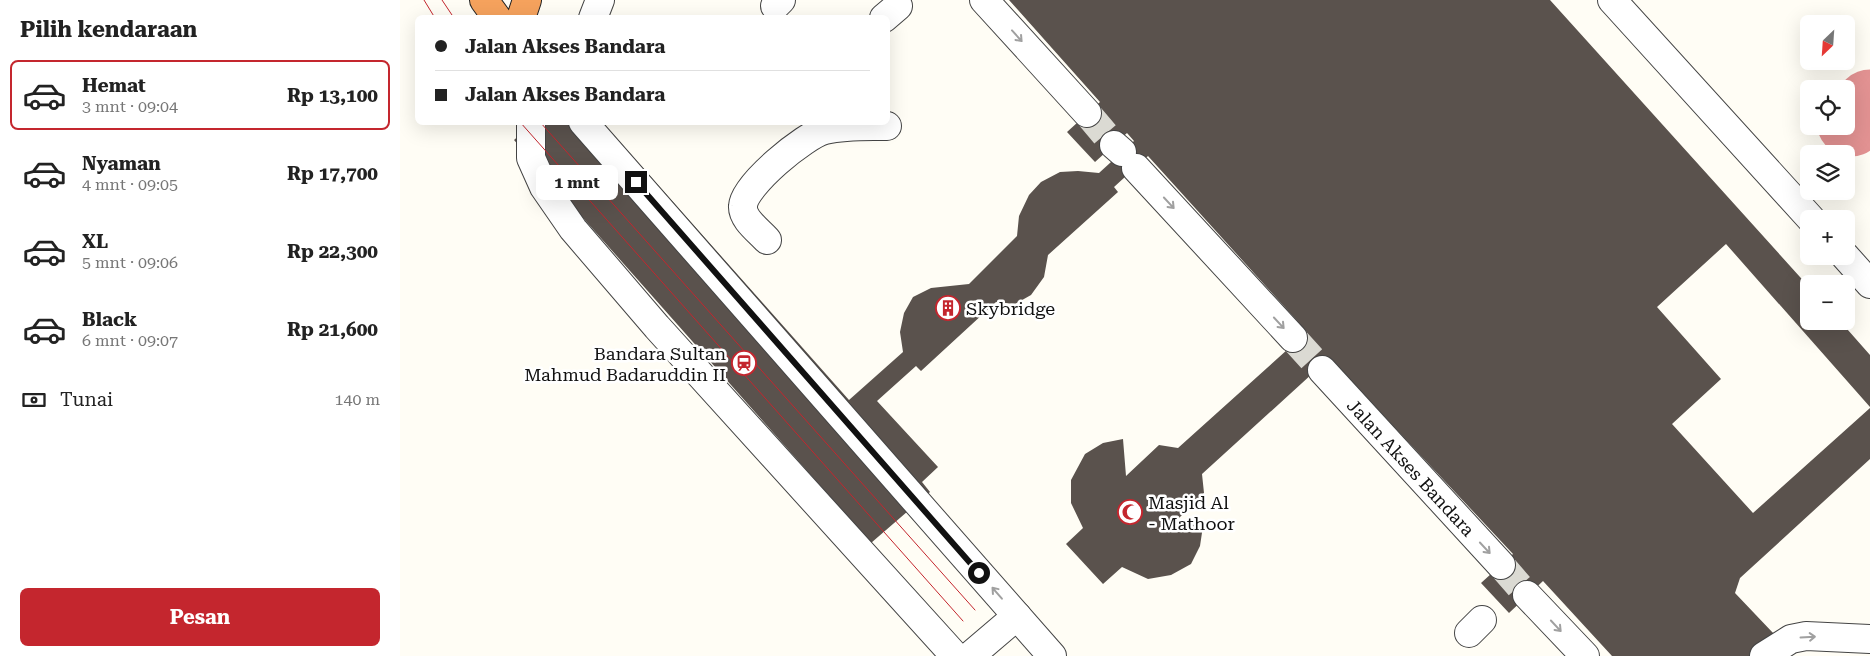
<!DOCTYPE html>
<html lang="id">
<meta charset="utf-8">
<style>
:root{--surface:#fff;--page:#f6f6f6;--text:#222;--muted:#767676;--line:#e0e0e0;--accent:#c4262e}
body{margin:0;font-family:"Roboto Serif",serif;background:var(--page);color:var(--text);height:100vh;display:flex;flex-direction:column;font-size:19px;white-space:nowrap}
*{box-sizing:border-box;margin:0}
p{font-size:16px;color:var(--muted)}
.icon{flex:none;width:28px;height:28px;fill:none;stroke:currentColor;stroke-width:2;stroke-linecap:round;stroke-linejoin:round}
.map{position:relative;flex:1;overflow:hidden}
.drawer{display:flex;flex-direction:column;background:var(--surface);width:400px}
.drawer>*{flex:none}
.hud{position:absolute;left:15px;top:15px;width:475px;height:110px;border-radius:8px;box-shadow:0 5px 20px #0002;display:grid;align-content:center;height:110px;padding:0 20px;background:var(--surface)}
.needle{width:32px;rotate:205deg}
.controls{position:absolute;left:1400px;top:15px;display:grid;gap:10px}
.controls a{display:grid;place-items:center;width:55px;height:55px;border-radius:8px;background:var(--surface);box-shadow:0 5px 20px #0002;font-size:25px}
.end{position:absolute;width:22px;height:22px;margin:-11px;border:6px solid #111;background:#fff;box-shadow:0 0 0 2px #fff}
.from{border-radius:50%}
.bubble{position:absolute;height:35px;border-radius:8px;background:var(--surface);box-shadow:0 5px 20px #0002;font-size:16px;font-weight:700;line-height:35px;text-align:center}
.hud b{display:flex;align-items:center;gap:18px;height:48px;font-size:19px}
.hud b+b{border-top:1px solid var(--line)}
.hud i{width:12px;height:12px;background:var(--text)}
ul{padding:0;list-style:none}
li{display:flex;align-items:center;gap:15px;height:70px;margin:0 10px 8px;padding:0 10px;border:2px solid transparent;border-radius:8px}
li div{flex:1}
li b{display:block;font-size:19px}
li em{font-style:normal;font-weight:700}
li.active{border-color:var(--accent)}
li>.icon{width:45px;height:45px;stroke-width:1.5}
h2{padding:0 20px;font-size:22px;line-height:60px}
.pay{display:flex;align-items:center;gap:12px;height:55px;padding:0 20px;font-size:19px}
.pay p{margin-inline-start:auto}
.action{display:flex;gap:10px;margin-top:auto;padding:10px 20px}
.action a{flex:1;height:58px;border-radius:8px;background:var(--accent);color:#fff;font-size:20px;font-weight:700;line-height:58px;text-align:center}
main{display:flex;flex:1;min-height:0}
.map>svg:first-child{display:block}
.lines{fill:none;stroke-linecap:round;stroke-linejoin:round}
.taxiway{stroke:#e29292;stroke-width:69}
.building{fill:#5a524d}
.minor-tunnel{stroke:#dbdad3;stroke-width:28;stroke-dasharray:28 14;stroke-linecap:butt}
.minor-casing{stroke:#444;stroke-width:30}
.highway-casing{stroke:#222;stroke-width:30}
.minor{stroke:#fff;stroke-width:28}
.highway{stroke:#f5a25d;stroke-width:28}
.tram{stroke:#c4262e;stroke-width:1}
.oneway{stroke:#a0a0a0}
.route{stroke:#111;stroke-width:6}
.labels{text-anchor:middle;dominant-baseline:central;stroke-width:5;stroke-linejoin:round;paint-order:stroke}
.poi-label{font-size:18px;fill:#111;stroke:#fff;text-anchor:start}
.street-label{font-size:18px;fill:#111;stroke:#fff}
</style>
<main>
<section class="drawer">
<h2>Pilih kendaraan</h2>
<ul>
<li class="active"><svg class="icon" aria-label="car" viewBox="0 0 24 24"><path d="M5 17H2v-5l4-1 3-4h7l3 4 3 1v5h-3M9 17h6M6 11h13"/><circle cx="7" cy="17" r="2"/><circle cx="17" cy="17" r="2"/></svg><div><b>Hemat</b><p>3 mnt · 09:04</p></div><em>Rp 13,100</em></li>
<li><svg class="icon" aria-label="car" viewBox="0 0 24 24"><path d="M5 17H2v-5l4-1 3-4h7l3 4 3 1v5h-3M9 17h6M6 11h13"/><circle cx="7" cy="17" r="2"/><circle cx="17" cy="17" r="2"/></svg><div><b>Nyaman</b><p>4 mnt · 09:05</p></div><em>Rp 17,700</em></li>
<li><svg class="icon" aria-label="car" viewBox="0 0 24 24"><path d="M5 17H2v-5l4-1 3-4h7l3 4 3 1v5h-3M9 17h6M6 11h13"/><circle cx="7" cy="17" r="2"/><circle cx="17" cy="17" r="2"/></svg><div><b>XL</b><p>5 mnt · 09:06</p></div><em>Rp 22,300</em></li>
<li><svg class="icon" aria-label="car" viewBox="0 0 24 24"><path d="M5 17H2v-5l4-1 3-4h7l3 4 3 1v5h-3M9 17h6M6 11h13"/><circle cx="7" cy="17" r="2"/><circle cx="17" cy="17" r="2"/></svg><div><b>Black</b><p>6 mnt · 09:07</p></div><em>Rp 21,600</em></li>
</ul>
<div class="pay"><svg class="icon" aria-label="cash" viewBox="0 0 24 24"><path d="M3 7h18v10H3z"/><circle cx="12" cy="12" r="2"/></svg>Tunai<p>140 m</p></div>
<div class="action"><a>Pesan</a></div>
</section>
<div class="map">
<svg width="1470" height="656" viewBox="0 0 1470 656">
<rect width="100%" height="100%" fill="#fffdf5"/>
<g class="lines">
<!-- taxiway -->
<path class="taxiway" d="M1451 122 1470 104"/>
</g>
<!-- building -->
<path class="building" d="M609 0H1150L1409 287V321H1440L1470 355V407L1326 244 1257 307 1321 379 1272 424 1353 513 1470 408V459L1340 578 1335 593 1374 634 1356 656H1212L1143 581 1109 613 1081 583 1113 554 936 365 913 373 802 474 804 493 775 522 803 526 800 546 791 564 771 575 748 579 722 567 703 584 666 544 683 528 671 503V480L685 454 703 443 723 439 726 476 759 445 778 448 888 349 900 324 748 156 714 187 718 192 648 255 644 277 631 295 615 304 596 302 521 371 516 366 477 401 538 467 522 482 530 492 471 543 114 140 134 122H202L449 400 503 352 500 332 504 313 513 297 531 288 569 284 617 236 619 216 629 195 641 182 660 172 678 171 699 173 734 141 727 133 695 162 680 146 667 132 700 102Z"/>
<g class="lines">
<!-- minor-tunnel -->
<path class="minor-tunnel" d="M687 113 714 145
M893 338 922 370
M1101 565 1127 595"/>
<defs>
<g id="minor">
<path d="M584 0 687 113"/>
<path d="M1212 0 1411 219"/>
<path d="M375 6 381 0"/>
<path d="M193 18 200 0"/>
<path d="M484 18 498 6"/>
<path d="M131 122V158L144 187 173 229 257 327 555 656"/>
<path d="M183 122 652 656"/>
<path d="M714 145 722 152"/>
<path d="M736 168 893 338"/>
<path d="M367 240C359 231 342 219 343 206 344 185 405 135 425 130 445 125 466 126 487 126"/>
<path d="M1445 256 1470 284"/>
<path id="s1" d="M922 370 1101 565"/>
<path d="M1127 595 1185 656"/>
<path d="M1069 633 1082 620"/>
<path d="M570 656 617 616"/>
<path d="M1364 656 1391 639 1406 636 1470 639"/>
</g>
<path id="highway" d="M84 0 97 18
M121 18 127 0"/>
</defs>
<!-- minor casing -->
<use href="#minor" class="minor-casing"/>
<!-- highway casing -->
<use href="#highway" class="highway-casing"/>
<!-- minor -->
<use href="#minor" class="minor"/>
<!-- highway -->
<use href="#highway" class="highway"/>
<!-- tram -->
<path class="tram" d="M24 0 35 18
M42 0 54 18
M120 122 563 621
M140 122 575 610"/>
</g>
<!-- one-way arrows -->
<defs><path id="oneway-shaft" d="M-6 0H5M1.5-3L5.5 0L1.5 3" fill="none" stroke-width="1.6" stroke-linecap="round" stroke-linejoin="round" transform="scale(1.25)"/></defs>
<g class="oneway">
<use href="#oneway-shaft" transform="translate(617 36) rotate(48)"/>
<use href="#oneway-shaft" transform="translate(769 203) rotate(47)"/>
<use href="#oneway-shaft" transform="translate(879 323) rotate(47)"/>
<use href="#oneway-shaft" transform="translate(1085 548) rotate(47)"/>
<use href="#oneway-shaft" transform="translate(597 593) rotate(-131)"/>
<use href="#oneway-shaft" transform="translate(1156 626) rotate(47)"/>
<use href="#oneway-shaft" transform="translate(1408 637) rotate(-3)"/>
</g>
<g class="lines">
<!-- route -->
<path class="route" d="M236 182 579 573"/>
</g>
<!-- icons -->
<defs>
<symbol id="building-ring" viewBox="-11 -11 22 22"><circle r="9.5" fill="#fff" stroke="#c4262e" stroke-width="1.5"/><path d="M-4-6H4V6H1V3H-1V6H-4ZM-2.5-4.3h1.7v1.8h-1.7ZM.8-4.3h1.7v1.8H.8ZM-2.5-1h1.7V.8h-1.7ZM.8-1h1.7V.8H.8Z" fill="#c4262e"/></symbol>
<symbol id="station-ring" viewBox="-11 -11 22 22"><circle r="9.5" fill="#fff" stroke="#c4262e" stroke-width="1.5"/><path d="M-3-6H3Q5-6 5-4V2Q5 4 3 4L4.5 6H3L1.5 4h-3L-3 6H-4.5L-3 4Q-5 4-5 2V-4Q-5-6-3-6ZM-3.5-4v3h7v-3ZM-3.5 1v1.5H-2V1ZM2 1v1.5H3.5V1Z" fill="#c4262e"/></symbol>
<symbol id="mosque-ring" viewBox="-11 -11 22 22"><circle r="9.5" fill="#fff" stroke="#c4262e" stroke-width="1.5"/><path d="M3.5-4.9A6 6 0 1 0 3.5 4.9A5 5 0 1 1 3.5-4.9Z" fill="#c4262e"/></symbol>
</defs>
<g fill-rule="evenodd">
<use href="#building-ring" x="534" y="294" width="28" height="28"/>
<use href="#station-ring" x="330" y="349" width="28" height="28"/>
<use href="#mosque-ring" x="716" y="498" width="28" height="28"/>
</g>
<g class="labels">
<!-- poi labels -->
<g class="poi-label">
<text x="566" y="308">Skybridge</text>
<text x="326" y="353" text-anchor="end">Bandara Sultan<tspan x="326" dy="21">Mahmud Badaruddin II</tspan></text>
<text x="748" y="502">Masjid Al<tspan x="748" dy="21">- Mathoor</tspan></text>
</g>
<!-- street labels -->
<g class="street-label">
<text stroke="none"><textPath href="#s1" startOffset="132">Jalan Akses Bandara</textPath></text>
</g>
</g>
</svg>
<div class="controls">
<a><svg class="needle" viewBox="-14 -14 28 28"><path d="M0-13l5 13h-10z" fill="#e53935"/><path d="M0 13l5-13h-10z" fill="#767676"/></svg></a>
<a><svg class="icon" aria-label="locate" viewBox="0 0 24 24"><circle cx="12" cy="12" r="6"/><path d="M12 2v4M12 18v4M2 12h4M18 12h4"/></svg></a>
<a><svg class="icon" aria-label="layers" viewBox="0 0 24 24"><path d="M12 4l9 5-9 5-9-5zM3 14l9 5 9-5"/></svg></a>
<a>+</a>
<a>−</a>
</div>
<i class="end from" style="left:579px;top:573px"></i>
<i class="end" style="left:236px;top:182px"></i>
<div class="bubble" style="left:136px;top:165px;width:82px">1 mnt</div>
<div class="hud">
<b><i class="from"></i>Jalan Akses Bandara</b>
<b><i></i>Jalan Akses Bandara</b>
</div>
</div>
</main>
